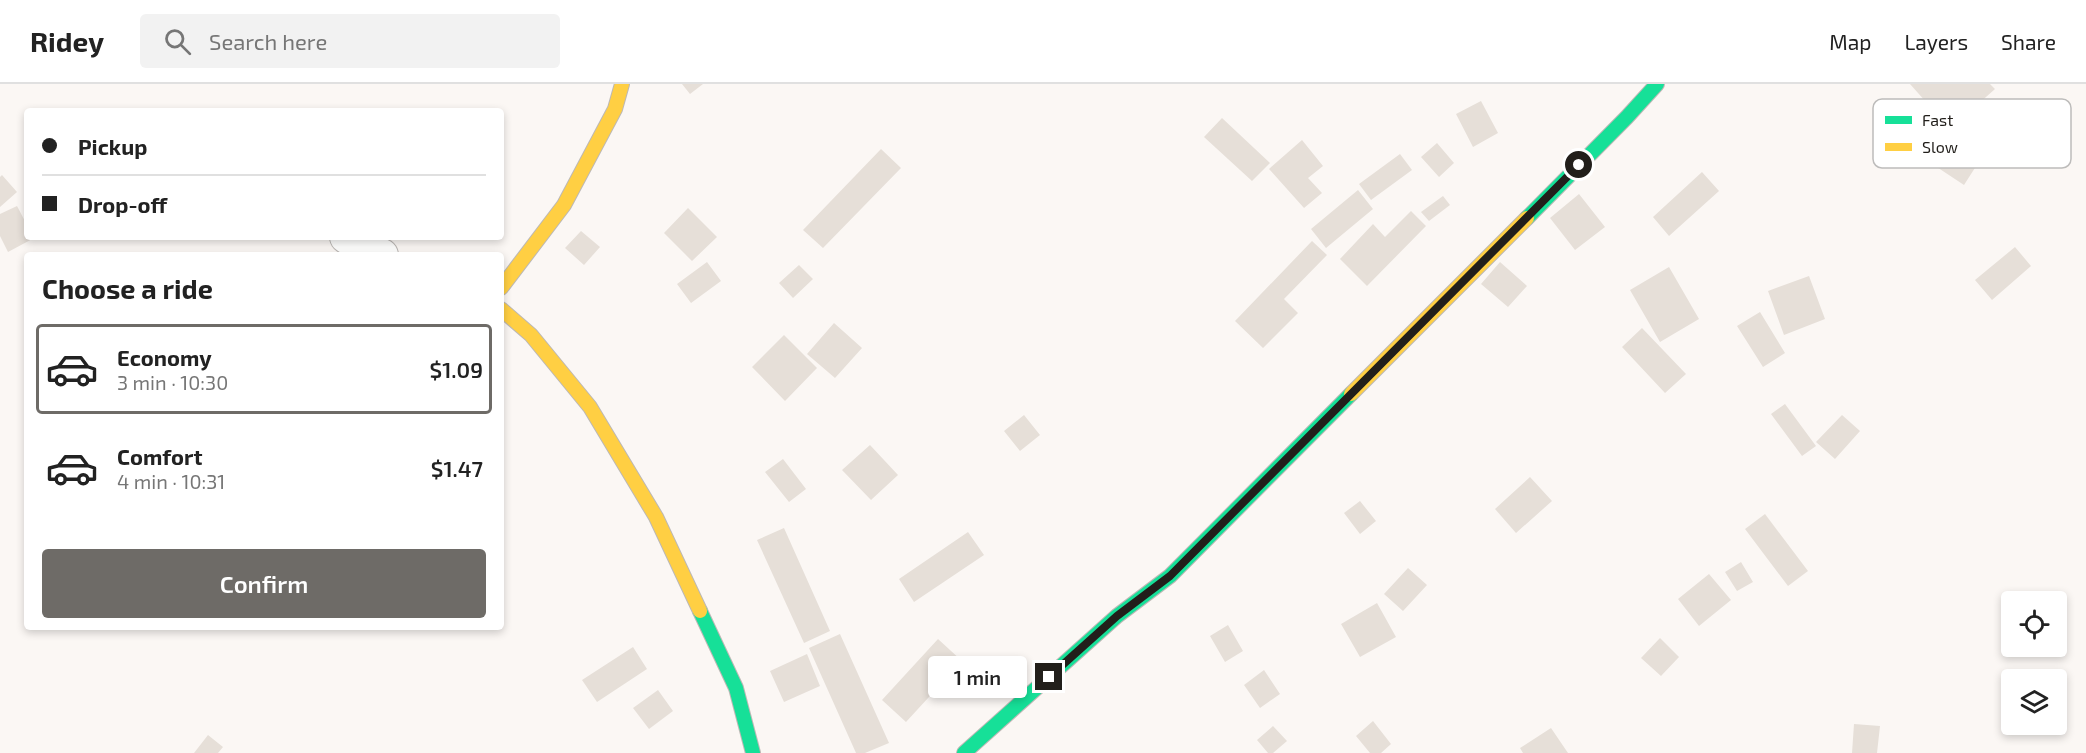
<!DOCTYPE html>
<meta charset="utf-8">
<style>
:root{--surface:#fff;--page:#f2f2f2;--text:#222;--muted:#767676;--line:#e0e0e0;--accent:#6e6b67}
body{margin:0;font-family:"Exo 2",sans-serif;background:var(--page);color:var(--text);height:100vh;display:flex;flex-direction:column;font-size:22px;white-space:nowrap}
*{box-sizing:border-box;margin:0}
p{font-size:20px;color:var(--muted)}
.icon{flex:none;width:33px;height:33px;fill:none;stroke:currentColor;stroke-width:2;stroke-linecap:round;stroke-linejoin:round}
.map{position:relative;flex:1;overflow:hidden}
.details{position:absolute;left:24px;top:168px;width:480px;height:378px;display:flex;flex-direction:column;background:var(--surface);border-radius:6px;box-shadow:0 3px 9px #0003}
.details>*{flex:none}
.top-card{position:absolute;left:24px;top:24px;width:480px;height:132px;border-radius:6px;box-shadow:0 3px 9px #0003;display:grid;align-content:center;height:132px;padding:0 18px;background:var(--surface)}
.buttons{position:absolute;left:2001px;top:507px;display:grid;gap:12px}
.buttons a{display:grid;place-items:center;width:66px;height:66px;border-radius:6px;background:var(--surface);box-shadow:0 3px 9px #0003;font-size:30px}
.end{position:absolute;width:27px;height:27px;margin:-14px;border:8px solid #221f1b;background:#fff;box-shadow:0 0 0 3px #fff}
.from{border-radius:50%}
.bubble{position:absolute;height:42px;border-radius:6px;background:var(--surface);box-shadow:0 3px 9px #0003;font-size:20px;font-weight:600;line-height:42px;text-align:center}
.top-card b{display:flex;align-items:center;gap:21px;height:57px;font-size:22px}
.top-card b+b{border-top:2px solid var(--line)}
.top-card i{width:15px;height:15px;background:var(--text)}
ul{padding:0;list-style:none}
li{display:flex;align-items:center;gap:18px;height:90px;margin:0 12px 9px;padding:0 6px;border:3px solid transparent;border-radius:6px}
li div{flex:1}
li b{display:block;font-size:22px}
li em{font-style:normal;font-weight:600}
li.active{border-color:var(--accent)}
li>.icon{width:54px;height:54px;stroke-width:1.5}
h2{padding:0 18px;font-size:27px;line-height:72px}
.primary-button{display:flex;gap:12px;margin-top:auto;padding:12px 18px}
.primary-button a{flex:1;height:69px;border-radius:6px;background:var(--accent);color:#fff;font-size:24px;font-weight:600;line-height:69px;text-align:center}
header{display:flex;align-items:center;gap:36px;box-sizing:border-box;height:84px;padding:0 30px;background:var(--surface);border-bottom:2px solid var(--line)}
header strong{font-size:28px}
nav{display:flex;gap:33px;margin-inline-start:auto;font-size:21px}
.search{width:420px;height:54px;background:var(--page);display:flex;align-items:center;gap:15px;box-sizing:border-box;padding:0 21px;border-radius:6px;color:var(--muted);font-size:22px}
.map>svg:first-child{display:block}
.building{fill:#e6dfd8}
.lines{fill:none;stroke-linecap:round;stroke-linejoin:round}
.street-casing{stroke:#bcb8b5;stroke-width:34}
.fast-casing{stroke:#bcb8b5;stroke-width:16}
.slow-casing{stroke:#bcb8b5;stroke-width:16}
.street{stroke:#fefefd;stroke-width:32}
.fast{stroke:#16e098;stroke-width:14}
.slow{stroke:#ffcf43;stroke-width:14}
.route{stroke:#221f1b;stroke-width:8}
.key{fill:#fff;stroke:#bdbcbb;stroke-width:1.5}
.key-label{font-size:16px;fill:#221f1b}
</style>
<header>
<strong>Ridey</strong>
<div class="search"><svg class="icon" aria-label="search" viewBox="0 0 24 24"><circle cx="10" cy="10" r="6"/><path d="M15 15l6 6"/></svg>Search here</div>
<nav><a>Map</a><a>Layers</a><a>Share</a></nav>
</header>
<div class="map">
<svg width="2086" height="669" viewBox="0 0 2086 669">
<rect width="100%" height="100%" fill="#fbf7f4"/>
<!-- building -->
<path class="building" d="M682 0H703L690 10Z
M1910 0H1990L1995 5 1950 45Z
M1481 17 1498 49 1473 63 1456 30Z
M1222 34 1270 79 1252 97 1204 53Z
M1915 34 1980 76 1964 101 1899 58Z
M1302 56 1323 82 1308 94 1322 109 1304 124 1269 85Z
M1437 59 1454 79 1439 93 1421 73Z
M881 65 901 84 823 164 803 146Z
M1400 70 1412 86 1371 116 1359 100Z
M1702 88 1719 107 1669 152 1653 133Z
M2 91 17 108 0 123V93Z
M1358 106 1373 125 1326 164 1311 145Z
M1579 110 1605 143 1575 166 1550 134Z
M1443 112 1450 121 1429 137 1421 128Z
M17 122 27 141V153H36L8 168 0 152V130Z
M688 124 717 153 692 177 664 149Z
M1411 127 1426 142 1367 202 1340 175 1373 140 1385 153Z
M581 147 600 163 584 181 565 164Z
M1312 157 1327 171 1284 215 1298 229 1263 264 1235 237Z
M2015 163 2031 182 1992 216 1975 196Z
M707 178 721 197 691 219 677 200Z
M1500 178 1527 202 1508 223 1481 200Z
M799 181 813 195 793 214 779 199Z
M1669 183 1699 235 1660 258 1630 206Z
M1809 192 1825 235 1784 251 1768 207Z
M1760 228 1785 269 1763 283 1737 242Z
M834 239 862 264 835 294 807 270Z
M1642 244 1686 290 1665 309 1622 263Z
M784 251 817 284 785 317 752 283Z
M1785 320 1816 362 1802 372 1771 330Z
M1024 331 1040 351 1020 367 1004 347Z
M1842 331 1860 347 1835 375 1816 358Z
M870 361 898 391 871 416 842 386Z
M783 375 806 405 789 418 765 388Z
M1530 393 1552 417 1516 449 1495 425Z
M1360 417 1376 437 1360 450 1344 429Z
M1765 430 1808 487 1788 502 1745 445Z
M784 444 830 547 804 559 757 456Z
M968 448 984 471 914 518 899 495Z
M1741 478 1753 498 1737 507 1725 488Z
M1408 484 1427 501 1403 527 1384 510Z
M1709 490 1731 516 1699 542 1678 515Z
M1377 519 1396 553 1360 573 1341 540Z
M1228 541 1243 567 1225 578 1210 552Z
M840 550 889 659 865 669H856L809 564Z
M1660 554 1679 573 1661 592 1641 574Z
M938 555 962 577 906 638 882 616Z
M633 563 647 585 597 618 582 596Z
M807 570 820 602 784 618 770 587Z
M1264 586 1280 610 1260 624 1244 601Z
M658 606 673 627 649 645 633 624Z
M1373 637 1391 660 1381 669H1370L1356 652Z
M1854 640 1880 642 1877 669H1852Z
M1273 642 1287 657 1273 669H1268L1257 656Z
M1551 644 1568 669H1523L1520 664Z
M208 651 223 663 218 669H194Z"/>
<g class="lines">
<defs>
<path id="street" d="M346 153 358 161 382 171"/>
<path id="fast" d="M1527 134 1627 33 1657 0
M700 527 736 604 753 669
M964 669 1117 532 1170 492 1351 310"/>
<path id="slow" d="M501 204 564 121 615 25 622 0
M501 225 531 251 590 323 656 433 700 527
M1351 310 1527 134"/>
</defs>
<!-- street casing -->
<use href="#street" class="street-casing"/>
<!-- fast casing -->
<use href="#fast" class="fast-casing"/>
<!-- slow casing -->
<use href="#slow" class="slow-casing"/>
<!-- street -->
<use href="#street" class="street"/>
<!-- fast -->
<use href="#fast" class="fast"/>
<!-- slow -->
<use href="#slow" class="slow"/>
</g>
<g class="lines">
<!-- route -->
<path class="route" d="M1049 593 1117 532 1170 492 1579 81"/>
</g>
<!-- legend -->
<rect x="1873" y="15" width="198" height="69" rx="9" class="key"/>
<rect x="1885" y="32" width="27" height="8" fill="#16e098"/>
<rect x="1885" y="59" width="27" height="8" fill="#ffcf43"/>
<g class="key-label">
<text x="1922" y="42">Fast</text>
<text x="1922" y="69">Slow</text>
</g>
</svg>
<div class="buttons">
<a><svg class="icon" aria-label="locate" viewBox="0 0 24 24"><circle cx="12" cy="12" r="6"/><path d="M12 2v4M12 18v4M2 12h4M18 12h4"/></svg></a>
<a><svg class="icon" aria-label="layers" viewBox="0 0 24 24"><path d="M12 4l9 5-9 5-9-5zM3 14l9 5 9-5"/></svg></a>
</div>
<i class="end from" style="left:1579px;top:81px"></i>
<i class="end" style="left:1049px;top:593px"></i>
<div class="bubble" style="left:928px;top:572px;width:99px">1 min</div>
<div class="top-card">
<b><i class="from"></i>Pickup</b>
<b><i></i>Drop-off</b>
</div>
<section class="details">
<h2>Choose a ride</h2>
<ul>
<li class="active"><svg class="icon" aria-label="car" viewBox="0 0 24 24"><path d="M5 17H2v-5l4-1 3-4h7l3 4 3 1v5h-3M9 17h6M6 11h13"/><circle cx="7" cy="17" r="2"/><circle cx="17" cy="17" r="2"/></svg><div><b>Economy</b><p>3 min · 10:30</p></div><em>$1.09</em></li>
<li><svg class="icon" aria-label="car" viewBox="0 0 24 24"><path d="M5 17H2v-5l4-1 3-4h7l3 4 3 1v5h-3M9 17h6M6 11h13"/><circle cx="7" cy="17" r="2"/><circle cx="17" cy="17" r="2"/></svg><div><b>Comfort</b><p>4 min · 10:31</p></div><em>$1.47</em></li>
</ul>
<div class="primary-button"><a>Confirm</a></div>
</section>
</div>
